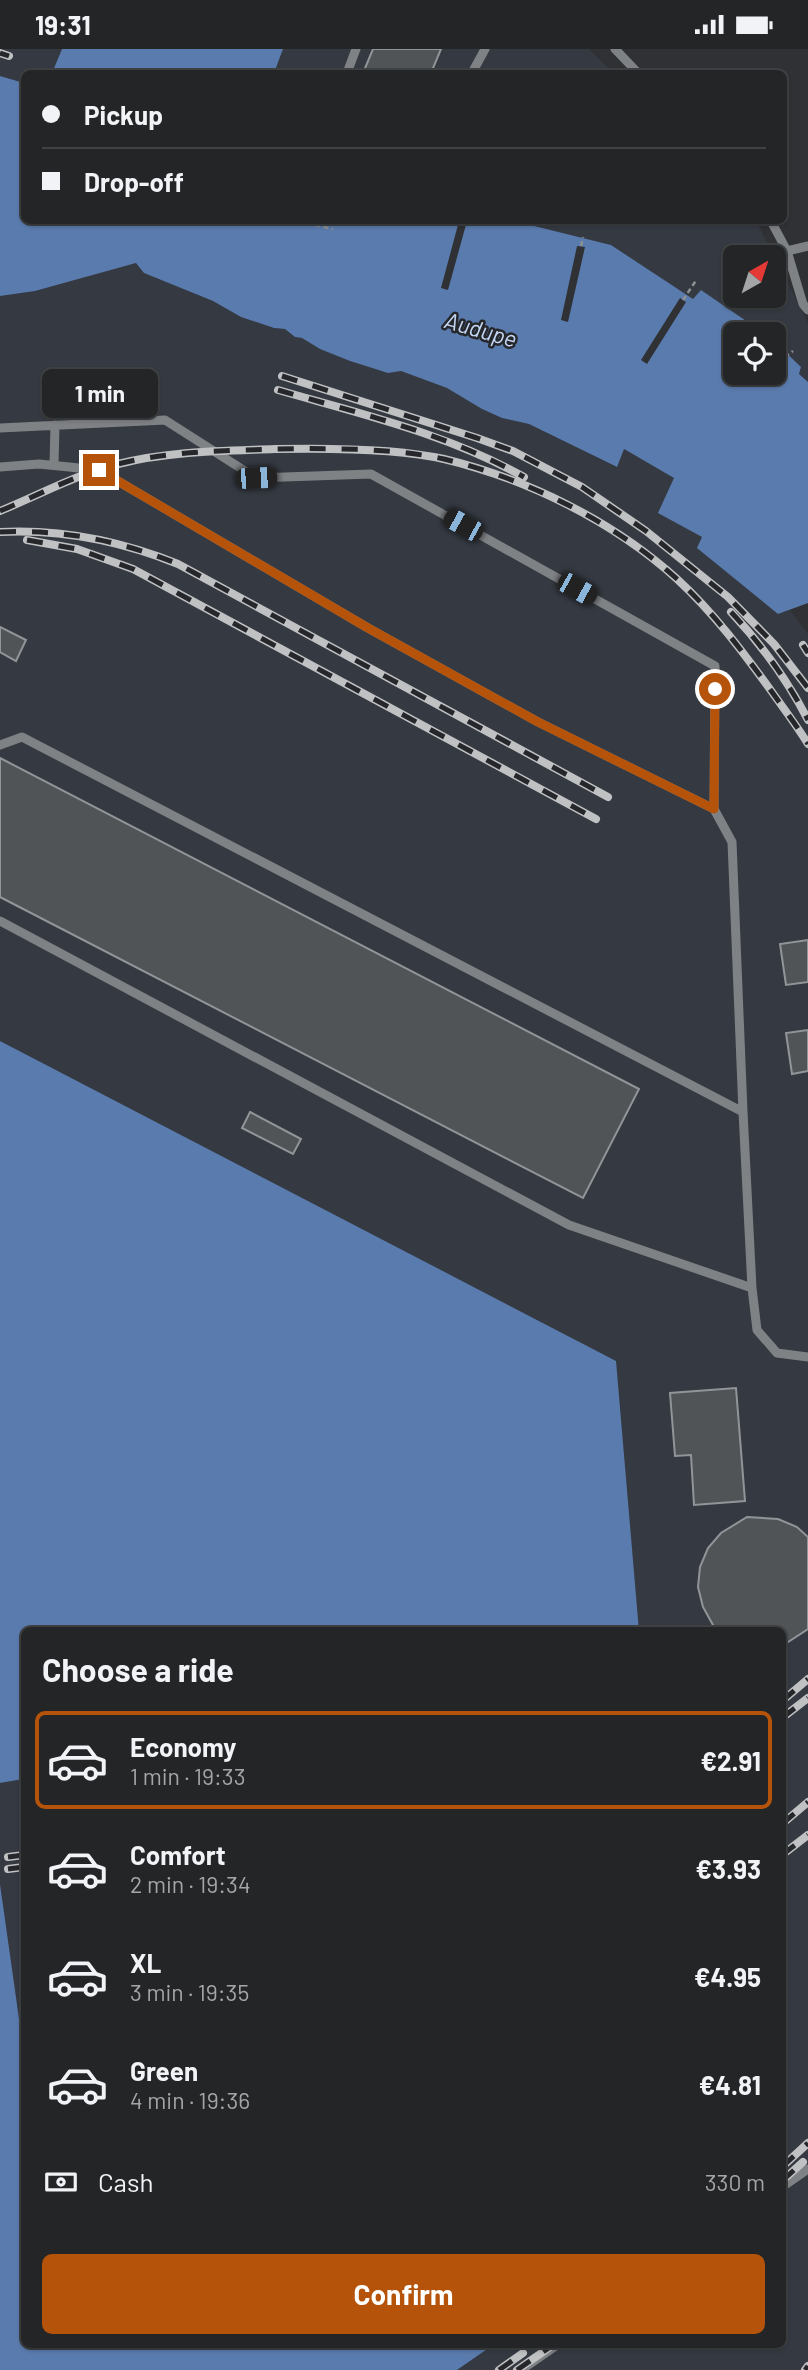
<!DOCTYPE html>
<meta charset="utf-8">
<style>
:root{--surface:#232527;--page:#2b2d2f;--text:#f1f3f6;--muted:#a3a5a7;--line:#404244;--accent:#b45309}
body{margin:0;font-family:Barlow,sans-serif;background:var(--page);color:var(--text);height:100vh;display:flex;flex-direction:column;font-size:26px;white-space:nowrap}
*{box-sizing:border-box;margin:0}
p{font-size:23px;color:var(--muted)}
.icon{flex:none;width:38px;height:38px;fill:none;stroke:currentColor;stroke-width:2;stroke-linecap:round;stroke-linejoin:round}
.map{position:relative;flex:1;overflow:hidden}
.details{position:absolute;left:21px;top:1578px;width:765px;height:721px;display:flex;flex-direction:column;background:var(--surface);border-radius:10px;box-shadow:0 2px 5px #0004,0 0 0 2px var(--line)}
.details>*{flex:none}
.guide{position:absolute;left:21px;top:21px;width:766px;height:154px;border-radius:10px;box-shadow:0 2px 5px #0004,0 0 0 2px var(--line);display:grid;align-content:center;height:154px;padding:0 21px;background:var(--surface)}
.needle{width:46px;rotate:39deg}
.fabs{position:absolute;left:723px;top:196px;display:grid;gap:14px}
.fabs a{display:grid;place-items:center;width:63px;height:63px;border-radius:10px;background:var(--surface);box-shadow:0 2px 5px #0004,0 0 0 2px var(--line);font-size:35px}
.end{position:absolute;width:32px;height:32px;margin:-16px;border:9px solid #b45309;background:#fff;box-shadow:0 0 0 4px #fff}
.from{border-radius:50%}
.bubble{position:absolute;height:49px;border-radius:10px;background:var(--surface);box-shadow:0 2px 5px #0004,0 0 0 2px var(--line);font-size:23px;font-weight:700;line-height:49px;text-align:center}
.car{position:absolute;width:21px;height:42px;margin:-21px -10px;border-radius:9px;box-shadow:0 0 5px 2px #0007;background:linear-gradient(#222 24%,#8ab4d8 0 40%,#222 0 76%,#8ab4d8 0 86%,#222 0)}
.guide b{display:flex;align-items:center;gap:24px;height:66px;font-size:26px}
.guide b+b{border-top:2px solid var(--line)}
.guide i{width:18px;height:18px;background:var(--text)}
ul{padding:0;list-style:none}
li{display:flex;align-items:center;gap:21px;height:98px;margin:0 14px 10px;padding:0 7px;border:4px solid transparent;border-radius:10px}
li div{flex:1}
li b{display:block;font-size:26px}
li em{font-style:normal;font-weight:700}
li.on{border-color:var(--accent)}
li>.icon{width:63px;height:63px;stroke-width:1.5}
h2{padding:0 21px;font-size:32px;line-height:84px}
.pay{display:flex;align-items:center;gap:18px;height:77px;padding:0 21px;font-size:26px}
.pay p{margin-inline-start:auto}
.button{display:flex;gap:14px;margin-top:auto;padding:14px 21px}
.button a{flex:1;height:80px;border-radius:10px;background:var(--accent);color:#fff;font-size:28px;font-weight:700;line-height:80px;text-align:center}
.status{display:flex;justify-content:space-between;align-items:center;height:49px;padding:0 35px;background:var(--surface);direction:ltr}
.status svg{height:19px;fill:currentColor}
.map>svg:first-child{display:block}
.built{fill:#353a42;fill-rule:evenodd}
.water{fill:#5a7bad}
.pier{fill:#2f3134}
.building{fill:#515457;stroke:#929598;stroke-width:2}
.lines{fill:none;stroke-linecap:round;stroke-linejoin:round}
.path{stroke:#8e9092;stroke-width:2.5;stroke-dasharray:5 3.5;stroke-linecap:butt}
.service{stroke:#7f8285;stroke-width:9}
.rail-casing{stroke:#bfc1c3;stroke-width:8}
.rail{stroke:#25272a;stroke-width:5;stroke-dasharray:16;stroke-linecap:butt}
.route{stroke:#b45309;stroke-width:9}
.labels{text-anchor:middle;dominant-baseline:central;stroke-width:5;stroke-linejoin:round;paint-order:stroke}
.water-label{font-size:23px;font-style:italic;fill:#c3d7f5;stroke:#25272a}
</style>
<div class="status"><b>19:31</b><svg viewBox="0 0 49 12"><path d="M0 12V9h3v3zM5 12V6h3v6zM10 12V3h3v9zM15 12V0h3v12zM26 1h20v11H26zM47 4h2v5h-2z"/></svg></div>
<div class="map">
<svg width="808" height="2321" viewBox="0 0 808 2321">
<rect width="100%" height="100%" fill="#2f3134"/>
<!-- built -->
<path class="built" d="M0 0H62L52 24H24V34L0 27Z
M283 0H589L613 24H274Z
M514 172H756L808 274V333L799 325 801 318 774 292V285H765L755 277 748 275 701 241 693 250 611 196ZM735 208H774V247H735Z
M136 214 144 224 213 252 241 268 274 279 285 280 295 288 302 289 320 300 350 312 388 324 401 322 447 339 482 360 502 369 529 375 616 418 623 400 675 429 659 464 702 488 778 565 790 561 808 585V2321H457L493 2296H782V1582H639L615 1312 0 992V247L35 242Z
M23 1730 24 1999H23L0 1835V1734Z"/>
<!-- water -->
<path class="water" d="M62 0H283L274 24H52Z
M0 27 24 34V172H514L611 196 693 250 701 241 765 285H735V324H774V292L801 318 799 325 808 333V554L778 565 697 499 702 488 658 464 674 429 624 400 617 418 529 375 502 369 482 360 447 339 401 322 388 324 350 312 320 300 302 289 295 288 285 280 274 279 241 268 213 252 144 224 136 214 35 242 0 247Z
M0 992 616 1312 639 1582H24V1739L23 1730 0 1734Z
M0 1835 23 1998 24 1999V2296H493L457 2321H0Z"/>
<!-- pier -->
<path class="pier" d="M459 172H467L448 241 441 239Z
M577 197 585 198 568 273 561 271Z
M680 249 686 253 647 315 641 311Z"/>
<!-- building -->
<path class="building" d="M373 0H441L431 24H363Z
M0 578 26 591 16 612 0 603Z
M0 709 639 1040 583 1149 0 848Z
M808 891V933L786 936 780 895Z
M808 981V1022L792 1025 786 984Z
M250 1063 301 1090 293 1105 242 1079Z
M736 1339 745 1452 694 1456 691 1406 675 1407 670 1344Z
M747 1468 778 1470 797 1478 808 1488V1580L782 1597V1582H721L713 1576 703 1558 698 1538 700 1518 708 1499 721 1484Z"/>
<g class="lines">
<!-- path -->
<path class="path" d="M75 24 77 22
M315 176 333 180
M581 197 583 188
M683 251 697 230
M778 313 793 302"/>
<!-- service -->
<path class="service" d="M615 0 638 24
M347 24 356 0
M472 24 485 0
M771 172 787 202 803 255 808 261
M787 202 808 197
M0 379 165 371 256 429 371 425 715 617 714 760
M54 416 55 376
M0 418 39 415 99 421 368 579 538 673 714 760 732 793 743 1063 752 1239 757 1281 777 1304 808 1308
M0 696 22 688 743 1063
M0 872 569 1176 752 1239
M782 2138 808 2120
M521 2321 557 2296"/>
<defs>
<path id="rail" d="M0 4 9 7
M282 327 477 389 513 402 582 438 646 482 728 548 774 595 808 639
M278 341C361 365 448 385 524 428
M0 462C39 446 77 425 118 415 169 402 222 402 275 400 325 399 396 399 444 410 527 430 613 472 677 530 714 564 743 603 772 643 784 660 797 677 808 695
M0 483C62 480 121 492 178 515L608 748
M27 491 77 500 133 520 596 770
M731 563C761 595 788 632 808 671
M803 596 808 604
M782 1652 808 1630
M782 1669 808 1649
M782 1775 808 1753
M782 1806 808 1786
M8 1808 24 1806
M8 1820 24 1818
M782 2118 808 2094
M782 2132 803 2113
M499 2321 523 2304
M517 2321 553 2296
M805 2321 808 2317"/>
</defs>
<!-- rail casing -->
<use href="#rail" class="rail-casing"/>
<!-- rail -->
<use href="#rail" class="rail"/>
</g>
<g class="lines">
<!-- route -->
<path class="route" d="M99 421 368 579 538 673 714 760 715 640"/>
</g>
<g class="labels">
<!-- water labels -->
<g class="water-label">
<text transform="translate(481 280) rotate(16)">Audupe</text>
</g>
</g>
</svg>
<div class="fabs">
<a><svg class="needle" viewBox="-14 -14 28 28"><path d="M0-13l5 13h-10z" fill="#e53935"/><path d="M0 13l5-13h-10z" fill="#a3a5a7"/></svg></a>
<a><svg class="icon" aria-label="locate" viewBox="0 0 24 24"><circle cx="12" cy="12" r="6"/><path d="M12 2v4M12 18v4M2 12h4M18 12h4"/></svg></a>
</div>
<i class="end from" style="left:715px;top:640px"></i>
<i class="end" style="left:99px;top:421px"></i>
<div class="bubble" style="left:42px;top:320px;width:116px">1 min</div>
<i class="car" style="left:256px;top:429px;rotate:88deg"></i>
<i class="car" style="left:463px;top:476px;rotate:299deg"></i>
<i class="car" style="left:577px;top:540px;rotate:119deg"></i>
<div class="guide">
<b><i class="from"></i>Pickup</b>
<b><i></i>Drop-off</b>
</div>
<section class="details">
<h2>Choose a ride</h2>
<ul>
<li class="on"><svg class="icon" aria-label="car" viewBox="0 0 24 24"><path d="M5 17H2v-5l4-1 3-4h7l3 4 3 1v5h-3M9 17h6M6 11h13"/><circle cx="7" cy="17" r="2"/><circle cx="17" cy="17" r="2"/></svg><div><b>Economy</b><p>1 min · 19:33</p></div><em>€2.91</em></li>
<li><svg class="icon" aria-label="car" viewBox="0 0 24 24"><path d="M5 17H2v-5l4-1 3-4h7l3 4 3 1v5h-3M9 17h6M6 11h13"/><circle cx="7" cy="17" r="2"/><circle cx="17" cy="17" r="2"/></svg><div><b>Comfort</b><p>2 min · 19:34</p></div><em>€3.93</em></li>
<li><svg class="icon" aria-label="car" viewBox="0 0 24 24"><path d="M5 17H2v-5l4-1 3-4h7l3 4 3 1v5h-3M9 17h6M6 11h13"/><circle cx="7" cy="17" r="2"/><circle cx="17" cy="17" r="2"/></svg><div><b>XL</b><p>3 min · 19:35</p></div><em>€4.95</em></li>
<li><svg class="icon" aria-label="car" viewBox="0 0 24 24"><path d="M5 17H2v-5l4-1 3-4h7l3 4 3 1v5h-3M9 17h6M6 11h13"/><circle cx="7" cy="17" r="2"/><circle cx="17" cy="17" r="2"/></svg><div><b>Green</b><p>4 min · 19:36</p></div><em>€4.81</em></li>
</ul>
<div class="pay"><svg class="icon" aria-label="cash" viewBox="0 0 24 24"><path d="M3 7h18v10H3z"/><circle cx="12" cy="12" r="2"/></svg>Cash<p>330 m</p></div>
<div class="button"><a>Confirm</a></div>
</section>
</div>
